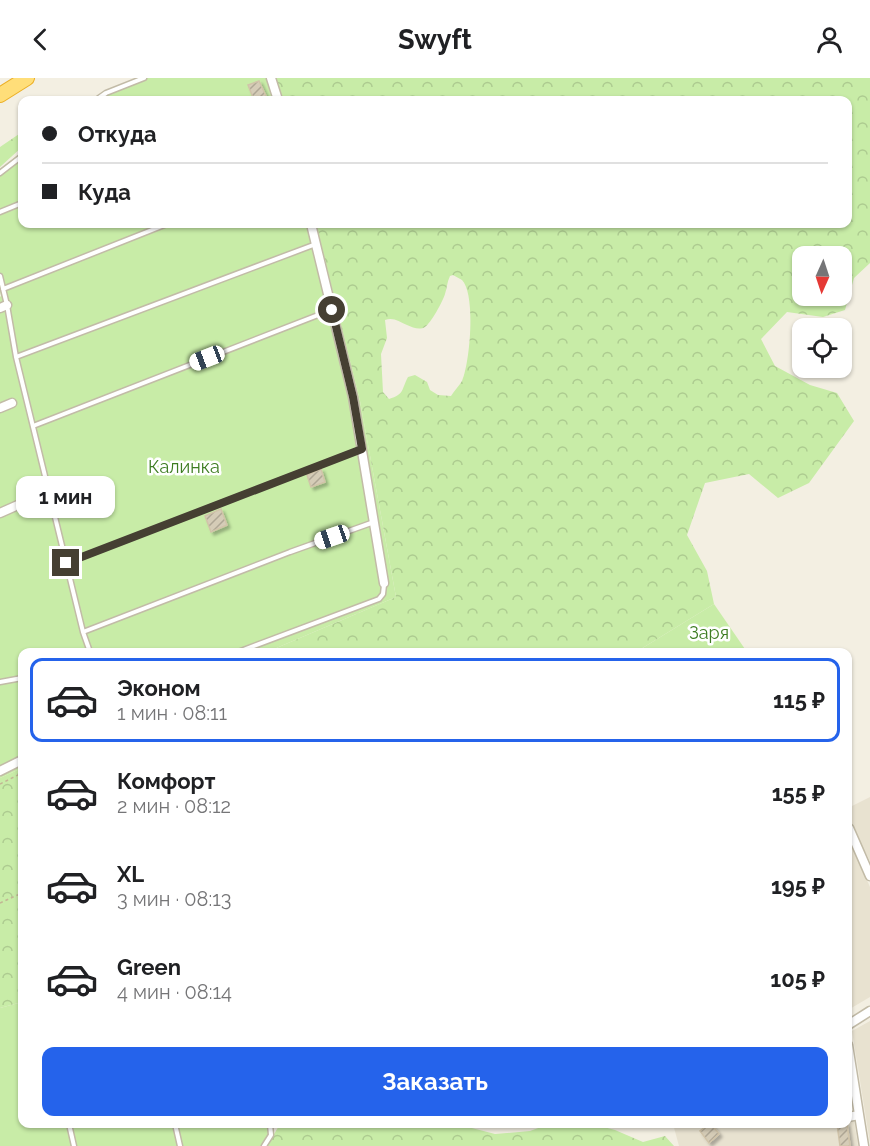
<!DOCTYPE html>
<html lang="ru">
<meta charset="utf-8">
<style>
:root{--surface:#fff;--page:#f6f6f6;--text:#202124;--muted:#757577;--line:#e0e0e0;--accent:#2563eb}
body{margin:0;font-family:Raleway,sans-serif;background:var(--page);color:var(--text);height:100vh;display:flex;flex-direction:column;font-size:22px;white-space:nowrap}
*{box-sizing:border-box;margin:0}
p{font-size:20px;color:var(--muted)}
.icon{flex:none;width:33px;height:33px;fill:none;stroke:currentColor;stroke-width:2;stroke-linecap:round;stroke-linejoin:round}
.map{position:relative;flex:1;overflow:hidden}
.sheet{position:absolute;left:18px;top:570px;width:834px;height:480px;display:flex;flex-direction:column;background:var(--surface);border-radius:12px;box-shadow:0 2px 4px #0004}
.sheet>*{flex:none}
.guide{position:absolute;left:18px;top:18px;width:834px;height:132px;border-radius:12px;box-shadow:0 2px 4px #0004;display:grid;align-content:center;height:132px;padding:0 24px;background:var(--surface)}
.needle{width:39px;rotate:183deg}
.buttons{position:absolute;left:792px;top:168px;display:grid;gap:12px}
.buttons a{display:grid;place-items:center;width:60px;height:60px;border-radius:12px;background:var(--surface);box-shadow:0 2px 4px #0004;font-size:30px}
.end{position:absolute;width:27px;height:27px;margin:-14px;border:8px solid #453f32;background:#fff;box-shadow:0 0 0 3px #fff}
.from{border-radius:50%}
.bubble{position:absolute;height:42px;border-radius:12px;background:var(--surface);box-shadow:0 2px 4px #0004;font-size:20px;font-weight:700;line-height:42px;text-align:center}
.car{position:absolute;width:18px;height:36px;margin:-18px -9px;border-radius:8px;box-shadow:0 0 4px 2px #0007;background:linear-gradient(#fff 24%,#345 0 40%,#fff 0 76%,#345 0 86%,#fff 0)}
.guide b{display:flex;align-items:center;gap:21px;height:57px;font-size:22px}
.guide b+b{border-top:2px solid var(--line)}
.guide i{width:15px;height:15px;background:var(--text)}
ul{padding:10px 0 0;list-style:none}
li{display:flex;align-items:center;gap:18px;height:84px;margin:0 12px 9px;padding:0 12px;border:3px solid transparent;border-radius:12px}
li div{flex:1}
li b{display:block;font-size:22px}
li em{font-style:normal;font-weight:700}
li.selected{border-color:var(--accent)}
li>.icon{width:54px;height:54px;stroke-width:1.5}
.button{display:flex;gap:12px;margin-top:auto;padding:12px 24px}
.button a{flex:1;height:69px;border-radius:12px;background:var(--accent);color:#fff;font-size:24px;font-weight:700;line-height:69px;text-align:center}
header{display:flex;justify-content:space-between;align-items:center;height:78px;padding:0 24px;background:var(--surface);font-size:27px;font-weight:700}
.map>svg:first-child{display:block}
.residential{fill:#e8e2d0}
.green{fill:#c8eca7}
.forest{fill:url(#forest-crowns);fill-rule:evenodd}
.building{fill:url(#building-hatch);stroke:#d1c4a9;stroke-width:1.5;filter:url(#shadow)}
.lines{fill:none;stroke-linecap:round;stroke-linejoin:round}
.service-casing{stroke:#c2bba7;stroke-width:7}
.minor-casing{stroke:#c2bba7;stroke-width:11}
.trunk-casing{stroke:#ecaf24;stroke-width:16}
.path{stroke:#c2b594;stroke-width:1.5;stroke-dasharray:3 3;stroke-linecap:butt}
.service{stroke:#fff;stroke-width:4}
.minor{stroke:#fff;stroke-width:8}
.trunk{stroke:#ffde79;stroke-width:14}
.route{stroke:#453f32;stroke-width:8}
.labels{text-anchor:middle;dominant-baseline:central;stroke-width:5;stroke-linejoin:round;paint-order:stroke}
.park-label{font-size:18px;fill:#3d7c21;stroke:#fff}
</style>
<header><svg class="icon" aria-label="back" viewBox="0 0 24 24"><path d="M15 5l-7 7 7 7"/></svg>Swyft<svg class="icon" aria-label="person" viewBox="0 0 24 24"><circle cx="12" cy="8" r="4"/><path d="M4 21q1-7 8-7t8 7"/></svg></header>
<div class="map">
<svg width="870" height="1068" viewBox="0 0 870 1068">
<defs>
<pattern id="forest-crowns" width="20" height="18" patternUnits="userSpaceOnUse" patternTransform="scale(1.5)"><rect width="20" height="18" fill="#c8eca7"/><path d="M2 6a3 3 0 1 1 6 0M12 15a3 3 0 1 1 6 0" fill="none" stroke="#adcb90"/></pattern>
<pattern id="building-hatch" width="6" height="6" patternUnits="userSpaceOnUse" patternTransform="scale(1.5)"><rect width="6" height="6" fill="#d5ccb7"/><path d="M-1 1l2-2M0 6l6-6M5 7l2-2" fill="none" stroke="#afa795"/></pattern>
<filter id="shadow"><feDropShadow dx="3" dy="3" stdDeviation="1.5" flood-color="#0004"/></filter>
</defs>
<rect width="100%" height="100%" fill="#f3efe2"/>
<!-- residential -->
<path class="residential" d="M870 719V783L850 745 848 746V730Z
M848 759 870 809V919L848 932Z
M870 943V1065L852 953Z
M854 1042 858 1068H679L673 1046H816L817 1048 832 1046H848V1043Z"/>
<!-- green -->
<path class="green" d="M137 0H276L282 22H91L104 13Z
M22 74V146H316L360 323 396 519 267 574H22V690L0 700V219L1 218 0 213V91Z
M714 526 747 574H636Z
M22 924V1046H272L271 1057 264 1068H0V930Z"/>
<!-- forest -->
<path class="forest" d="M276 0H870V185L854 200 845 232 823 239 787 234 761 261 775 288 810 307 837 315 854 343 809 405 778 420 749 396 705 405 687 457 707 493 714 526 636 574H267L396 519 360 323 316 146H848V22H282ZM802 178H842V218H802ZM453 197C456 199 459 200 462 202 476 216 470 285 462 303 459 308 454 313 451 318L438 317 430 312 427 304 415 297 408 299C401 312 405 316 389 321L383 314 381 276 387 260 385 242C394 239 399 244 407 247 413 250 420 252 425 249 431 245 443 223 445 216 447 210 447 204 450 198Z
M22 54V69L0 89V69Z
M22 690V924L0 930V700Z
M280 1046H465L468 1049 495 1056 530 1053 549 1046H574L600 1048 615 1052 643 1064 665 1058 674 1068H267Z"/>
<!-- building -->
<path class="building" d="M259 3 266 18 254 22 248 7Z
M321 391 325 404 311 409 307 397Z
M221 431 227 447 211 454 205 438Z
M709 1046H711L719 1056 709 1065 700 1053Z
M837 1046H847L850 1068H840Z"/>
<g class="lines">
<defs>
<path id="service" d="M96 22 106 15 144 0
M0 95 22 78
M0 134 22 125
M0 198 7 227 16 279 83 554 90 574
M3 211 167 146
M16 279 316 166
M33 348 331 232
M66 485 362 371
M83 554 290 474 374 444
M238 574 379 521 383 516 384 507
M0 604 22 600
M69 1046 74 1068
M175 1046 180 1068
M264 1068 271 1057 270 1046"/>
<path id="minor" d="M271 0 278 22
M311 146 353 319 384 505
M0 230 7 227
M0 330 12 325
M0 435 18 427
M0 693 22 682
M849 750 870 798
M848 947 870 933
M848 967 864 1068
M848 1039 859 1037"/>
<path id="trunk" d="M0 17 27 0"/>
</defs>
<!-- service casing -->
<use href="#service" class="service-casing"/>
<!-- minor casing -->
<use href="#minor" class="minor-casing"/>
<!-- trunk casing -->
<use href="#trunk" class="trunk-casing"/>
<!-- path -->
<path class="path" d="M0 706 22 695
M0 825 22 815"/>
<!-- service -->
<use href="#service" class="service"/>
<!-- minor -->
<use href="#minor" class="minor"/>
<!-- trunk -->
<use href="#trunk" class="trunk"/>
</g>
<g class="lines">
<!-- route -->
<path class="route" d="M66 485 362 371 353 319 332 232"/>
</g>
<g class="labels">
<!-- park labels -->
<g class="park-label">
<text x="184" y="388">Калинка</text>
<text x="709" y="554">Заря</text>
</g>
</g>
</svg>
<div class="buttons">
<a><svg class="needle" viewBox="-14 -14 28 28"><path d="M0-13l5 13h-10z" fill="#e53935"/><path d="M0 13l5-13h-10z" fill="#757577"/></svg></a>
<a><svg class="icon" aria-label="locate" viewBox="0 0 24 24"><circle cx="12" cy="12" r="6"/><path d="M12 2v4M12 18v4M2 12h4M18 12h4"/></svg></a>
</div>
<i class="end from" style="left:332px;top:232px"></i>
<i class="end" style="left:66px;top:485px"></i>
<div class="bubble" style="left:16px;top:398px;width:99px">1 мин</div>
<i class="car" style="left:207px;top:280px;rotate:249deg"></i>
<i class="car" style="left:332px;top:459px;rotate:251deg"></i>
<div class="guide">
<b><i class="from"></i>Откуда</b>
<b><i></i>Куда</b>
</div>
<section class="sheet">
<ul>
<li class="selected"><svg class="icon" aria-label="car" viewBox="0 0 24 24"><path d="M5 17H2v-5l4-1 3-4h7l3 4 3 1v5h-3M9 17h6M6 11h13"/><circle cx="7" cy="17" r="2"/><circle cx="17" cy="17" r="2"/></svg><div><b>Эконом</b><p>1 мин · 08:11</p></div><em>115 ₽</em></li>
<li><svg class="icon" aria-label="car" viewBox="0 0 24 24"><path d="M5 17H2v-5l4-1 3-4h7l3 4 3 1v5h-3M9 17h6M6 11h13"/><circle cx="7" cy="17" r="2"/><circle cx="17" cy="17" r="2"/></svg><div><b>Комфорт</b><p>2 мин · 08:12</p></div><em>155 ₽</em></li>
<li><svg class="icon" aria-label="car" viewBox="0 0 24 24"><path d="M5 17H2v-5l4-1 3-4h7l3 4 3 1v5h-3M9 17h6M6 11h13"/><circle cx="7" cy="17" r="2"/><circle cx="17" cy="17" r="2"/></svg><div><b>XL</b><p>3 мин · 08:13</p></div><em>195 ₽</em></li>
<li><svg class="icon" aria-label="car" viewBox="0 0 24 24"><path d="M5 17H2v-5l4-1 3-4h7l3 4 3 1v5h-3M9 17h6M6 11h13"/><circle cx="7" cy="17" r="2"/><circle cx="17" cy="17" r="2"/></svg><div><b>Green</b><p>4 мин · 08:14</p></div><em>105 ₽</em></li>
</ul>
<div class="button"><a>Заказать</a></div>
</section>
</div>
